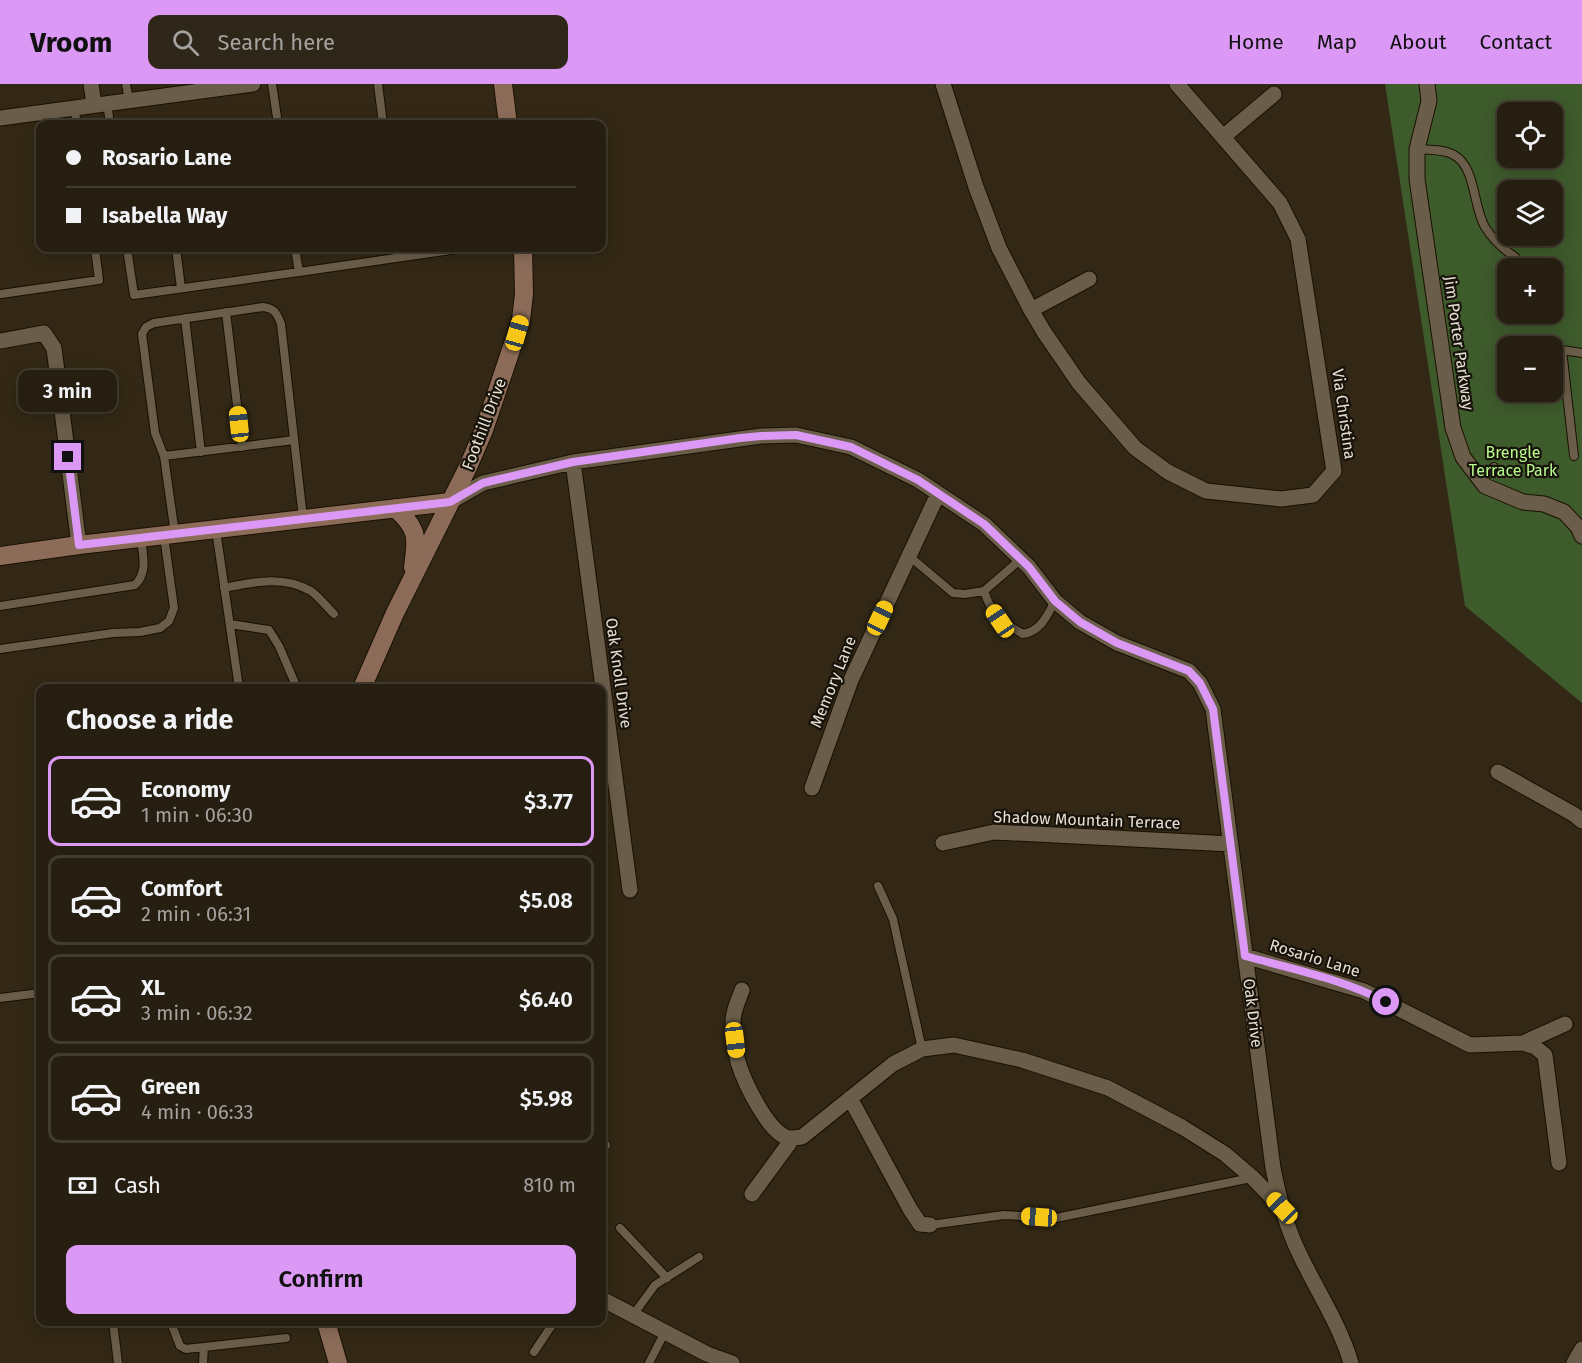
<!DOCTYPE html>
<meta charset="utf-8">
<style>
:root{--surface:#261e10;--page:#2e2719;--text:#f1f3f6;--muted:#a4a29f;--line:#423c30;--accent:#db99f5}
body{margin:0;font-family:"Fira Sans",sans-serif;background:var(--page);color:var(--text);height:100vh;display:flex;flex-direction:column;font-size:22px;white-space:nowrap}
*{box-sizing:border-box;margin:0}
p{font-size:20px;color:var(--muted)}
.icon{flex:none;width:33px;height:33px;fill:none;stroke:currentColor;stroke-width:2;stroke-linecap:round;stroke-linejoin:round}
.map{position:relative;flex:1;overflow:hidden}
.side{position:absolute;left:36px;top:600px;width:570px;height:642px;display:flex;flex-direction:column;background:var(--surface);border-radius:12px;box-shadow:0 3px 15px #0003,0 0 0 2px var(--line)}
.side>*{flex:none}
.guide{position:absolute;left:36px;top:36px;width:570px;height:132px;border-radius:12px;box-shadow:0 3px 15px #0003,0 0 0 2px var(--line);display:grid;align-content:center;height:132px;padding:0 30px;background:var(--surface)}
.buttons{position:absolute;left:1497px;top:18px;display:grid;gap:12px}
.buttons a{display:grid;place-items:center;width:66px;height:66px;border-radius:12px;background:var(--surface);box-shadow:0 3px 15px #0003,0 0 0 2px var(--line);font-size:30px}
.end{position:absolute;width:27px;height:27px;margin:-14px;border:8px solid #db99f5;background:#111;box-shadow:0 0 0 3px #111}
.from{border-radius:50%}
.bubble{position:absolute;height:42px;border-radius:12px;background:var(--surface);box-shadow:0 3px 15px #0003,0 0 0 2px var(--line);font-size:20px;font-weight:600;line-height:42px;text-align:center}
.car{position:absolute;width:18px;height:36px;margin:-18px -9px;border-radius:8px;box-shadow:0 0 4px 2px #0007;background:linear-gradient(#f5c518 24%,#345 0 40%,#f5c518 0 76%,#345 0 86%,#f5c518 0)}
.guide b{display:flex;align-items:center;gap:21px;height:57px;font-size:22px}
.guide b+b{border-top:2px solid var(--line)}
.guide i{width:15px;height:15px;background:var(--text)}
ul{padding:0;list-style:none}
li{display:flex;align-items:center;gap:18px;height:90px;margin:0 12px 9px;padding:0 18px;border:3px solid var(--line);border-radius:12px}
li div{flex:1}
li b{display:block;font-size:22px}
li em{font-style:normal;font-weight:600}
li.active{border-color:var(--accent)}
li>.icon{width:54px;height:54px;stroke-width:1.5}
h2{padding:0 30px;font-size:27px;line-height:72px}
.pay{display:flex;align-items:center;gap:15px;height:66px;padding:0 30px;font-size:22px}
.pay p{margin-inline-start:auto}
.primary-button{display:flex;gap:12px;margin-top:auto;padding:12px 30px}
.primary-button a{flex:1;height:69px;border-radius:12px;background:var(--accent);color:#111;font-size:24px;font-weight:600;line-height:69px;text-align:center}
header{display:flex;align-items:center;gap:36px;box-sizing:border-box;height:84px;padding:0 30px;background:var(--accent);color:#111}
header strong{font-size:28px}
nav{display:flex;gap:33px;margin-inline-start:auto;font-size:21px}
.search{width:420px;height:54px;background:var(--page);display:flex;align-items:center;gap:15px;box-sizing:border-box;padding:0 21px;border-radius:12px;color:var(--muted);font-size:22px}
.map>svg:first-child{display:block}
.green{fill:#3e5b2c;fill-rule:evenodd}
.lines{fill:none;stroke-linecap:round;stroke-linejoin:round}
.lane-casing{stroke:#1a1001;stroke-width:10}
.street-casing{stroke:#1a1001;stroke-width:17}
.secondary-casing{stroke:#1a1001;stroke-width:20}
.lane{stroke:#6a5d49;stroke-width:8}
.street{stroke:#6a5d49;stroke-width:15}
.secondary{stroke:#8c6c59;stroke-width:18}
.route{stroke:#db99f5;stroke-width:8}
.labels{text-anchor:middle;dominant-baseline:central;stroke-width:4.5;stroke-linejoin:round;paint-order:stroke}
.street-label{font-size:16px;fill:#e6dfd4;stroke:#17120a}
.park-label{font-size:16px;fill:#b7fc8c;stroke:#17120a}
</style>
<header>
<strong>Vroom</strong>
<div class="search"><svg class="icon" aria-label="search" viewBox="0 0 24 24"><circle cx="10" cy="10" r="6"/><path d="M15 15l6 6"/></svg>Search here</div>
<nav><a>Home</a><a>Map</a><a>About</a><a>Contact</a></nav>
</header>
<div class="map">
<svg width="1582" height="1279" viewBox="0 0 1582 1279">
<rect width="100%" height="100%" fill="#332815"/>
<!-- green -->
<path class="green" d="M1385 0H1582V619L1465 522ZM1508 28H1552V74H1508ZM1508 106H1552V152H1508ZM1508 184H1552V230H1508ZM1508 262H1552V308H1508Z"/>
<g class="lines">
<defs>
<path id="lane" d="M126 0 129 16
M272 0 278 40
M378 0 383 40
M107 19 110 40
M74 23 77 40
M1417 65C1429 66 1444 65 1454 71 1476 83 1473 123 1485 143 1493 156 1503 165 1515 173
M127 164 134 211 299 188 295 164
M176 164 181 204
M399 164 401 173
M299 188 465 164
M1 210 99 196 95 164
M226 228 242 363
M185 234 201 368
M164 372 294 356
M1574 372 1562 266 1582 269
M1479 395 1494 383
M216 446 239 604
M175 450 164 372 155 349 142 250 146 243 154 239 263 223C274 224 277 229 281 240L303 434
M909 472 953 509 965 510 984 507 1021 475
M224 504C254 498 283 491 311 507 319 513 327 523 334 530
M984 507C992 532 1002 538 1023 550 1041 547 1047 532 1055 517
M0 522 135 501C148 488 143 472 141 455
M230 540 269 546 279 562 297 604
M0 565 113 549 140 548 160 544 169 537 174 524 164 452
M878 802 893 835 922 965
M0 914 40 909
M602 1062 606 1061
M930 1141 1004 1131 1056 1134 1251 1094
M620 1144 667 1194
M633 1231 655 1201 699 1173
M113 1238 118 1279
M173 1244 180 1262 186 1265 204 1263
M534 1268 554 1238
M203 1279 204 1263 286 1254
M649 1279 665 1248"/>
<path id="street" d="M91 0 94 20
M943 0 976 103 999 164 1031 226 1044 248 1079 299 1135 364 1168 388 1206 407 1281 415 1313 411 1334 387 1298 155 1280 119 1177 0
M1427 0 1429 17 1417 65V95L1453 344 1463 373 1485 402 1523 418 1544 420 1564 428 1578 443 1582 452
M0 34 253 0
M1223 53 1274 10
M1031 226 1089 195
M0 257 44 249 54 264 79 461
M573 378 630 806
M450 418 483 399 573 378 761 352 796 351 851 363 918 396 984 440 1029 483 1055 517 1080 538 1117 559 1189 587 1200 599 1213 625 1273 1084C1279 1114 1286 1143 1300 1171 1317 1207 1340 1241 1351 1279
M1498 688 1575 731 1582 737
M812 704 851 596 938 410
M943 759 994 748 1231 760
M1245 872 1364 907 1470 961 1523 959 1535 963 1545 971 1559 1079
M742 906C739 915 733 927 733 937 733 950 735 966 738 978 744 997 771 1057 793 1054
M1523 959 1565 940
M850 1014 910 1125 920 1140 930 1141
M752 1110 793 1054 802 1053 893 980 922 965 954 961 1022 976 1108 1004 1182 1043 1225 1070 1253 1094 1282 1124
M602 1215 707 1270 732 1279
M1574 1279 1582 1265"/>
<path id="secondary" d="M503 0 508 40
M395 424C419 445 417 454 413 483
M0 472 79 461 450 418
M362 604 395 529 468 383 484 346 521 236 524 210 523 164
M326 1238 338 1279"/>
</defs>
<!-- lane casing -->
<use href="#lane" class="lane-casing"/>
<!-- street casing -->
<use href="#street" class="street-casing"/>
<!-- secondary casing -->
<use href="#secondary" class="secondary-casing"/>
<!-- lane -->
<use href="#lane" class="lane"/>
<!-- street -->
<use href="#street" class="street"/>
<!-- secondary -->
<use href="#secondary" class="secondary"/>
</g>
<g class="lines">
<!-- route -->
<path class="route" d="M68 373 79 461 450 418 483 399 573 378 740 354 761 352 796 351 851 363 918 396 984 440 1029 483 1055 517 1080 538 1117 559 1189 587 1200 599 1213 625 1245 872C1293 885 1342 895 1386 918"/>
</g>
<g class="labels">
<!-- street labels -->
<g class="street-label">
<text transform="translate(1459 259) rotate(82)">Jim Porter Parkway</text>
<text transform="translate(1344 330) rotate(82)">Via Christina</text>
<text transform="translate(484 340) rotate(-69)">Foothill Drive</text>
<text transform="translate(619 589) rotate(82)">Oak Knoll Drive</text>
<text transform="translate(833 598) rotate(-68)">Memory Lane</text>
<text transform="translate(1087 736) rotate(2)">Shadow Mountain Terrace</text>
<text transform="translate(1315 874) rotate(17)">Rosario Lane</text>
<text transform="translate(1253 929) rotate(83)">Oak Drive</text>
</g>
<!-- park labels -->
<g class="park-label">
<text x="1513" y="368">Brengle<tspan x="1513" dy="18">Terrace Park</tspan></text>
</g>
</g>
</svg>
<div class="buttons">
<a><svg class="icon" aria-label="locate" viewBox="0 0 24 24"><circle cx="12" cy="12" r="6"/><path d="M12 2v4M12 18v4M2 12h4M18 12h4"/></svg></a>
<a><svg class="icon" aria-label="layers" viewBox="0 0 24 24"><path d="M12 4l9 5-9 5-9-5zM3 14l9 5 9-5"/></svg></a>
<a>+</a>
<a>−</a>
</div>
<i class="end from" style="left:1386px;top:918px"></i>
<i class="end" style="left:68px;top:373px"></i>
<div class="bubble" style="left:18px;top:286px;width:99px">3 min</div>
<i class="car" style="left:517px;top:249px;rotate:16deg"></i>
<i class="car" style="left:239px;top:340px;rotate:354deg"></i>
<i class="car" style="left:880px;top:534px;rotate:25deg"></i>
<i class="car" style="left:1000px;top:537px;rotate:326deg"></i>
<i class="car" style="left:735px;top:956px;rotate:173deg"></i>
<i class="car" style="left:1282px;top:1124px;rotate:316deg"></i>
<i class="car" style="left:1039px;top:1133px;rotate:274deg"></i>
<div class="guide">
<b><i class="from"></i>Rosario Lane</b>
<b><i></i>Isabella Way</b>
</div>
<section class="side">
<h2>Choose a ride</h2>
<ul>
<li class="active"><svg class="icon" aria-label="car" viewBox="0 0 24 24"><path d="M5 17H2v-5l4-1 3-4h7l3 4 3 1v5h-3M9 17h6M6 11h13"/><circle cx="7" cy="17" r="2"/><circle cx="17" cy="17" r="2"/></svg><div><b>Economy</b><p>1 min · 06:30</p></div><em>$3.77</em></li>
<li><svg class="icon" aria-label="car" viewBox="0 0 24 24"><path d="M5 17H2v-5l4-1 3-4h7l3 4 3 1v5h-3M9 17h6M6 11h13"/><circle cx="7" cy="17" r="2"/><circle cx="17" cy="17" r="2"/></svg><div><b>Comfort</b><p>2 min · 06:31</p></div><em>$5.08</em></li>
<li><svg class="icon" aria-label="car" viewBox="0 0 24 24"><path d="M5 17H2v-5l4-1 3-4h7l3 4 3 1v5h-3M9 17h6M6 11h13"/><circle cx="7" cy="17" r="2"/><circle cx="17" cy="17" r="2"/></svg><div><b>XL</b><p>3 min · 06:32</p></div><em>$6.40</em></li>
<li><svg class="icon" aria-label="car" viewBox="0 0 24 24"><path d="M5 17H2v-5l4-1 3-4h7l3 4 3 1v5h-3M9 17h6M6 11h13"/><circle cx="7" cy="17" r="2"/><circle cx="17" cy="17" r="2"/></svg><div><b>Green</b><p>4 min · 06:33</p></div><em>$5.98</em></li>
</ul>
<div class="pay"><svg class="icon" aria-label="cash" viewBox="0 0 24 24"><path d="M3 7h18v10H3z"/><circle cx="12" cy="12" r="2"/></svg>Cash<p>810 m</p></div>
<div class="primary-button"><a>Confirm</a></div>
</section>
</div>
